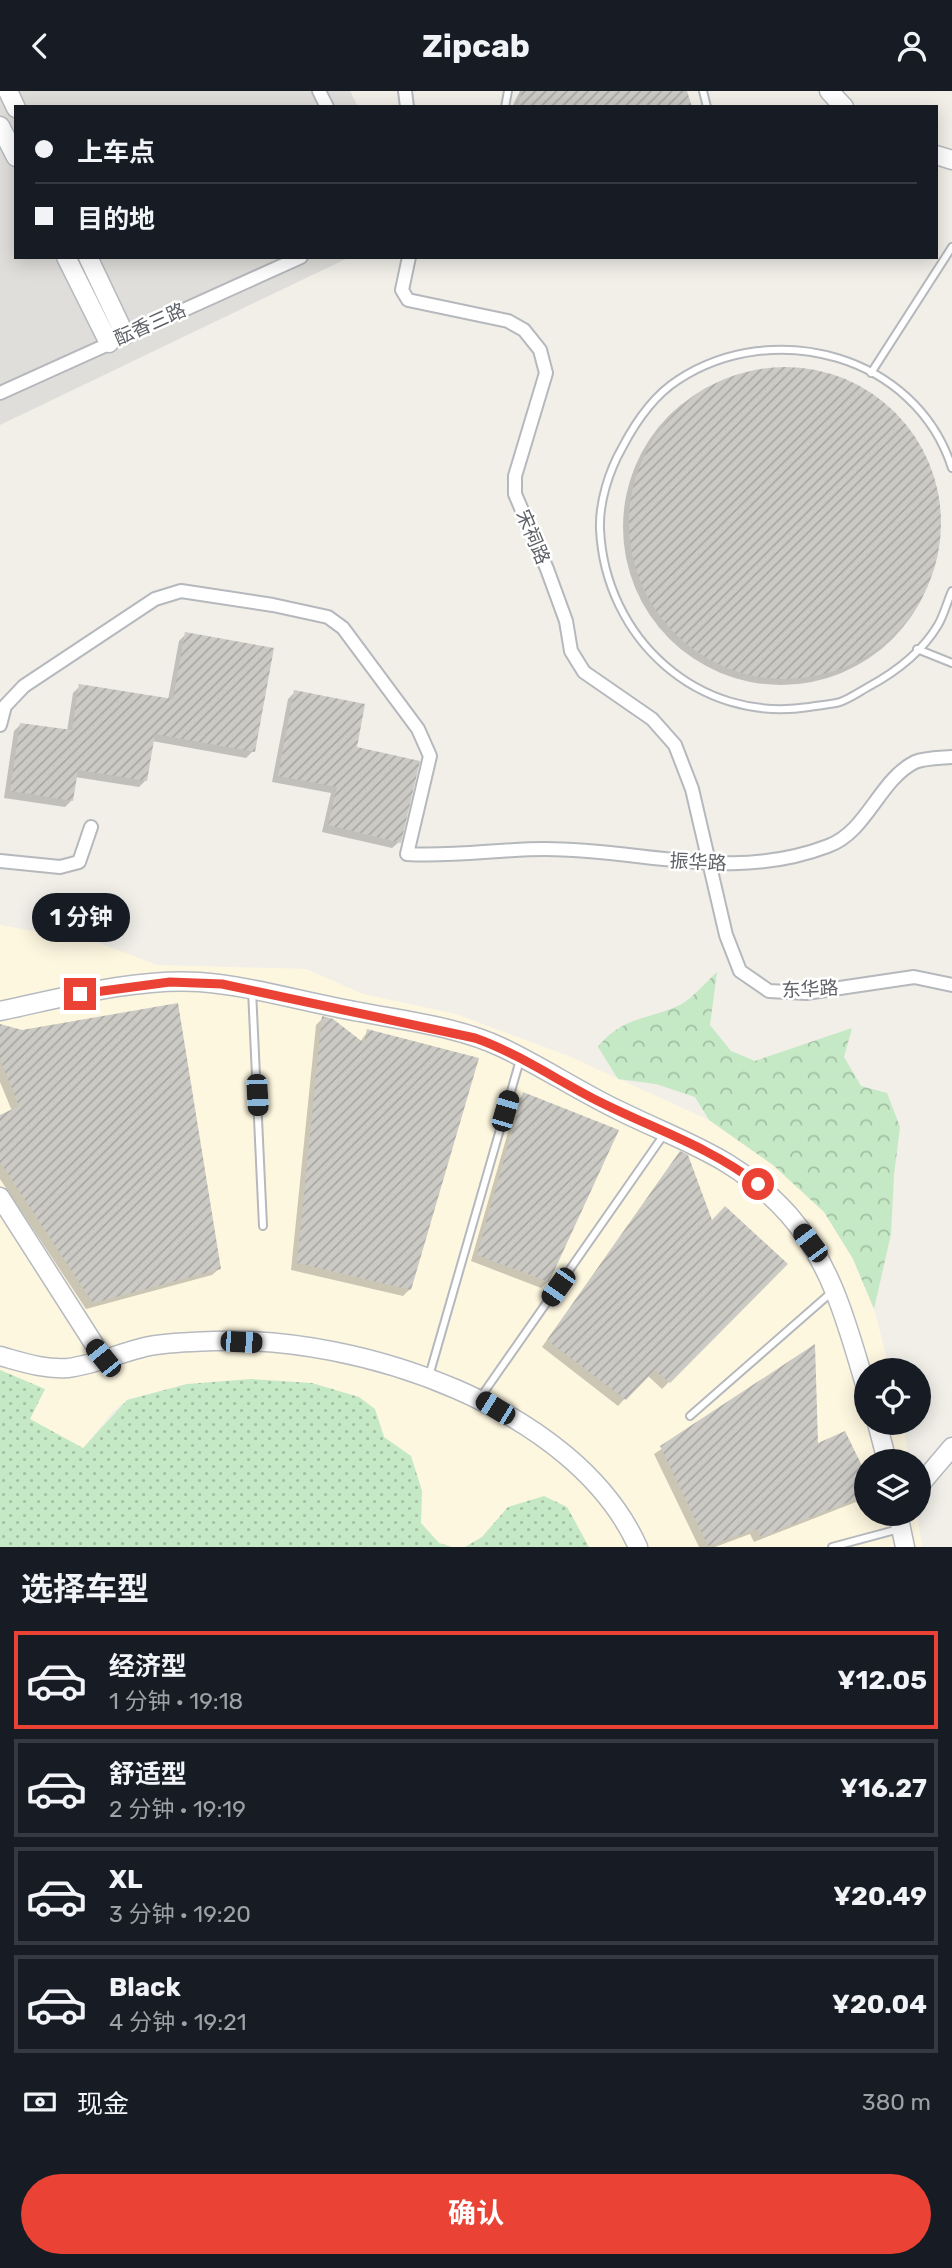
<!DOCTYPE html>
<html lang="zh">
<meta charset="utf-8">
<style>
:root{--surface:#171b24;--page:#20242c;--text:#f1f3f6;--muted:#9ea1a6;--line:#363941;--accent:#ea4335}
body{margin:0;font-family:Rubik,"Noto Sans SC",sans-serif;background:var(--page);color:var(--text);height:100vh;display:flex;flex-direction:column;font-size:26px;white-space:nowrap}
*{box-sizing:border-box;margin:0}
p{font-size:23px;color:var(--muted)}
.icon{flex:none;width:38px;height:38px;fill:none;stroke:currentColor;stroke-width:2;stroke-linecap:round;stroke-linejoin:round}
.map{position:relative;height:1456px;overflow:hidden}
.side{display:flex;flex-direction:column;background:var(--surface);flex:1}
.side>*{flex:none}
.hud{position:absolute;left:14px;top:14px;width:924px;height:154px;border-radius:0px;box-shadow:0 4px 18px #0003;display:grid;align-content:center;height:154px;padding:0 21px;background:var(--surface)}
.tools{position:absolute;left:854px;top:1267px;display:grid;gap:14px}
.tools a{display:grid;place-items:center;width:77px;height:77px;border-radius:50%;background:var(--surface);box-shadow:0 4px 18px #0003;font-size:35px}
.end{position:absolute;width:32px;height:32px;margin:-16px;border:9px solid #ea4335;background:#fff;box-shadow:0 0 0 4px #fff}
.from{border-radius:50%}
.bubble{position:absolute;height:49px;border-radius:24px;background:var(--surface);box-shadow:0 4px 18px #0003;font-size:23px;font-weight:700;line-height:49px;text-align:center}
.car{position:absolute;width:21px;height:42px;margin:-21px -10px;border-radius:9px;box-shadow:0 0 5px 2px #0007;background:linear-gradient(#222 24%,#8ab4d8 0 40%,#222 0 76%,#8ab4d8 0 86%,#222 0)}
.hud b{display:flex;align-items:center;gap:24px;height:66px;font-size:26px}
.hud b+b{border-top:2px solid var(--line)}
.hud i{width:18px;height:18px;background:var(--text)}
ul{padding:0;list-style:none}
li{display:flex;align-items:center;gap:21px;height:98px;margin:0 14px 10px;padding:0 7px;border:4px solid var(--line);border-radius:0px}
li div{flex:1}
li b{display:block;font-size:26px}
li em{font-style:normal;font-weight:700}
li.active{border-color:var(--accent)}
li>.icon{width:63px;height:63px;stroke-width:1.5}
h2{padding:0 21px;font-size:32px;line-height:84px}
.pay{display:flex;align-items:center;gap:18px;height:77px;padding:0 21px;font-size:26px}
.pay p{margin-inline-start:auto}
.button{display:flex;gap:14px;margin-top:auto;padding:14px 21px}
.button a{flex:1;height:80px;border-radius:42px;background:var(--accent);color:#fff;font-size:28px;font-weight:700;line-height:80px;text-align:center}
header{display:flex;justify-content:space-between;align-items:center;height:91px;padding:0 21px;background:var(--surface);font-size:32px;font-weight:700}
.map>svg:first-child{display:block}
.commercial{fill:#fef7e0}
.industrial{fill:#e0deda}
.forest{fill:url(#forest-crowns)}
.park{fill:url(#park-dots)}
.shadow{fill:#0003}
.building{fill:url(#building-hatch)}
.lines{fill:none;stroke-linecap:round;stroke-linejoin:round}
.lane-casing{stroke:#b5b8bc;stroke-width:10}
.street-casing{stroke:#b5b8bc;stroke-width:16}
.secondary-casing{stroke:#b6babf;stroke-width:21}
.lane{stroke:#fff;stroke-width:6}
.street{stroke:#fff;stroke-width:12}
.secondary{stroke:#fff;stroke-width:18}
.route{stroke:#ea4335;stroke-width:9}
.labels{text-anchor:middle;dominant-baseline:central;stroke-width:5;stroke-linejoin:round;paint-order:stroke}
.street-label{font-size:19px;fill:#5f6368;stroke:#fff}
</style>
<header><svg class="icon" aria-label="back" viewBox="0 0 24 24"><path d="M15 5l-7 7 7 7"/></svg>Zipcab<svg class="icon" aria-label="person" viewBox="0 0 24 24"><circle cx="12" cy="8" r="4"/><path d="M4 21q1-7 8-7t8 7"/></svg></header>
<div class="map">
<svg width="952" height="1456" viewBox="0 0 952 1456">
<defs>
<pattern id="forest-crowns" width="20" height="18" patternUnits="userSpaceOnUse" patternTransform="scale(1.75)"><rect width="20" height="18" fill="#c5e8c5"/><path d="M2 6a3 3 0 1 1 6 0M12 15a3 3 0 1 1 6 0" fill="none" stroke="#a3c0a4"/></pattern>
<pattern id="park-dots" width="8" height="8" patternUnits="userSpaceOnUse" patternTransform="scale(1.75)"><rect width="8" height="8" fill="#c5e8c5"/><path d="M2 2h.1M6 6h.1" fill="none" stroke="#a3c0a4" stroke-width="1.8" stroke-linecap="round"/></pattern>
<pattern id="building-hatch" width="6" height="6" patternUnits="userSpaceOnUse" patternTransform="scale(1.75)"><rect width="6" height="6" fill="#cccac5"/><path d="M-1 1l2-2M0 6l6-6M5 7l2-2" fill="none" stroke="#a9a8a4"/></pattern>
</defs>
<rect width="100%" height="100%" fill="#f1efe8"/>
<!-- commercial -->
<path class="commercial" d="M0 834 99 852 157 874 306 878 363 903 456 923 566 964 709 1029 773 1074 824 1121 853 1168 874 1218 890 1279H866V1332H903L909 1370H866V1423H917L922 1456H589L567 1416H508L482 1446 465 1456H452L439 1452 421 1432 422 1400 411 1365 384 1346 375 1318 187 1293 127 1309 112 1321 83 1358 30 1328 45 1298 0 1279Z"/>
<!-- industrial -->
<path class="industrial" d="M0 0H350L358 16H16V166H350L0 334Z"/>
<!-- forest -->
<path class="forest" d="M717 881 710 934 731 960 755 970 852 937 844 966 861 995 887 1002 900 1036 894 1084 891 1143 874 1218 853 1168 824 1121 773 1074 709 1029 695 1006 656 993 618 988 598 956C623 925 648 929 680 914 693 907 706 891 717 881Z"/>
<!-- park -->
<path class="park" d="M0 1279 45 1298 30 1328 83 1357 127 1309 187 1293 251 1288 312 1292 359 1306 375 1318 384 1346 411 1365 422 1400 421 1432 439 1452 452 1456H0Z
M544 1405 567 1416 589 1456H465L482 1446 508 1416Z"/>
<!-- shadow -->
<path class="shadow" d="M520 0H686L690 16H512Z
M623 436a158 158 0 1 1 316 0a158 158 0 1 1-316 0Z
M186 543 253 660 246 667 152 650 146 689 139 696 75 686 72 709 65 716 4 707 14 640 21 633 67 640 73 602 80 595 168 609 179 550Z
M295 601 355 657 399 751 392 757 322 741 331 702 272 691 288 608Z
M323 927 360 951 368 940 410 1198 403 1205 291 1179 316 934Z
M0 935 219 1178 212 1184 86 1218 0 1088V1026L12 1020 0 991Z
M524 1003 548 1190 541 1197 471 1170 517 1010Z
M674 1069 712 1131 786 1173 662 1298 647 1284 618 1315 542 1256Z
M813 1257 817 1355 844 1343 866 1387V1407L754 1451 750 1443 715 1456H699L654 1363Z"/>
<!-- building -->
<path class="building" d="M522 0H687L692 16H518Z
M629 432a156 156 0 1 1 312 0a156 156 0 1 1-312 0Z
M185 541 274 557 255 661 155 643 147 690 78 679 73 710 10 700 20 632 72 639 79 593 173 608Z
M294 599 365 613 357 656 420 670 401 752 328 734 337 696 278 685Z
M178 912 221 1178 93 1212 0 1071V1024L19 1015 0 968V933L22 939Z
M322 925 333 928 364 952 367 938 479 967 411 1199 297 1172Z
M523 1001 619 1039 549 1191 477 1164Z
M680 1060 688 1064 712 1129 725 1115 788 1173 670 1292 655 1279 626 1309 547 1249Z
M815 1253 818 1352 845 1340 866 1383V1404L761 1446 757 1438 708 1455 660 1355Z"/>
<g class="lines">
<defs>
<path id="lane" d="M703 0 707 16
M505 16 508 0
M871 282 952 156
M952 377C916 264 774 226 678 289 653 305 635 332 622 357 609 380 599 411 600 438 605 547 698 633 809 616 818 614 830 614 840 611 849 608 859 601 868 596 894 582 922 561 938 534 944 524 947 511 952 500
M917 558 952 572
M252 899 263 1135
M429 1285 520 969
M480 1307 665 1042
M690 1325 833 1200
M832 1456 899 1438"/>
<path id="street" d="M319 0 327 16
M405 0 407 16
M409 166 402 199 408 209 508 230 524 239 540 259 546 282 515 385V403L547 478 566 530 571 560 584 581 652 628 675 654 692 698 726 844 740 880 769 900 806 902 914 886 952 894
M0 302 301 166
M0 634 5 615 24 595 155 508 181 500 273 514 328 526 343 537 418 638 430 665 407 763C454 766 499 758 545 758 643 758 731 792 828 755 867 741 879 689 915 671 925 667 941 667 952 666
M0 770 60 776 79 771 91 736"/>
<path id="secondary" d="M8 0 16 17
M829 0 844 16
M0 35 16 66
M936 64 952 69
M66 166 109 252
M88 166 125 244
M0 920C62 907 135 887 199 891 253 895 306 912 360 921 406 930 460 936 503 957 543 976 580 1001 620 1020 687 1053 737 1066 789 1124 832 1173 848 1236 866 1297
M0 1106 103 1267
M0 1265C22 1271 45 1279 68 1277 93 1274 120 1262 145 1256 166 1251 192 1251 214 1250 358 1244 575 1316 638 1456
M877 1332 887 1370
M919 1395 952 1356
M898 1423 905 1456"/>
</defs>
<!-- lane casing -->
<use href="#lane" class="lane-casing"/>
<!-- street casing -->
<use href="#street" class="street-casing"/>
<!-- secondary casing -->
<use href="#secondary" class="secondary-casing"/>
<!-- lane -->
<use href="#lane" class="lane"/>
<!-- street -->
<use href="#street" class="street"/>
<!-- secondary -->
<use href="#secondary" class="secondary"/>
</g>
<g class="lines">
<!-- route -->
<path class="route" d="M80 903 170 891 222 893 475 947C520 963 558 990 600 1011 654 1038 710 1056 758 1093"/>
</g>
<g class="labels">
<!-- street labels -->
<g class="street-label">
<text transform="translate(150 233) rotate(-24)">酝香三路</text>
<text transform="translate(533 446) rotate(67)">宋祠路</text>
<text transform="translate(698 771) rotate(3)">振华路</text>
<text transform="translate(810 898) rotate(-3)">东华路</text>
</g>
</g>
</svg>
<div class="tools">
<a><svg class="icon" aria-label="locate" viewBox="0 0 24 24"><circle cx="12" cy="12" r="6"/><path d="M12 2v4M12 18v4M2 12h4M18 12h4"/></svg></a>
<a><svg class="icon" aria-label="layers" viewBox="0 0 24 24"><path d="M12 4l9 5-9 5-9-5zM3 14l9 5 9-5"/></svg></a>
</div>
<i class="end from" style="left:758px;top:1093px"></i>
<i class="end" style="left:80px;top:903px"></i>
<div class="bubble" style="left:32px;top:802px;width:98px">1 分钟</div>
<i class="car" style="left:257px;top:1004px;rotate:177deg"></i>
<i class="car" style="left:505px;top:1020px;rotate:16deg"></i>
<i class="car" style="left:810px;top:1152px;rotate:323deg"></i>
<i class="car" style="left:558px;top:1196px;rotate:215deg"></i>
<i class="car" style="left:241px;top:1251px;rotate:93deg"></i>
<i class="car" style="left:103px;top:1267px;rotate:321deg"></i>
<i class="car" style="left:495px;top:1317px;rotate:302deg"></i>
<div class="hud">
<b><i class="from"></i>上车点</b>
<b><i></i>目的地</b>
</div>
</div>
<section class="side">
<h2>选择车型</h2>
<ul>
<li class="active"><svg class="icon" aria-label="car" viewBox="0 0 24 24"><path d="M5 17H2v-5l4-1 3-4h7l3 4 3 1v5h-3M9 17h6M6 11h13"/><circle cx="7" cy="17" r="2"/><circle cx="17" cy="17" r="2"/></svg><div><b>经济型</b><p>1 分钟 · 19:18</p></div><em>¥12.05</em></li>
<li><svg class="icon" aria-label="car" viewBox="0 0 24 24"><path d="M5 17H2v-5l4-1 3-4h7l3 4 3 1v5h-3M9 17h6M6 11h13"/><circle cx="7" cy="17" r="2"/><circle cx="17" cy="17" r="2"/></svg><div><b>舒适型</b><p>2 分钟 · 19:19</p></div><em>¥16.27</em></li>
<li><svg class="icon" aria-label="car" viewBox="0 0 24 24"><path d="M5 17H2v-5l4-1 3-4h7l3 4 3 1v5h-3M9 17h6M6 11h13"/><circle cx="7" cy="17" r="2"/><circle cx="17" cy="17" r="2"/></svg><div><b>XL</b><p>3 分钟 · 19:20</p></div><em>¥20.49</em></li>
<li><svg class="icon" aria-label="car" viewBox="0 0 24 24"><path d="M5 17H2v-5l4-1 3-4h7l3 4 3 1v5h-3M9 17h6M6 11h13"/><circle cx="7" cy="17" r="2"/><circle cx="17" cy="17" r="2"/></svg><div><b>Black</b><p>4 分钟 · 19:21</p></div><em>¥20.04</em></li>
</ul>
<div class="pay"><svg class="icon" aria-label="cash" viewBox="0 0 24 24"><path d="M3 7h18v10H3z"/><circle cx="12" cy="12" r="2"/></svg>现金<p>380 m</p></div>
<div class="button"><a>确认</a></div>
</section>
